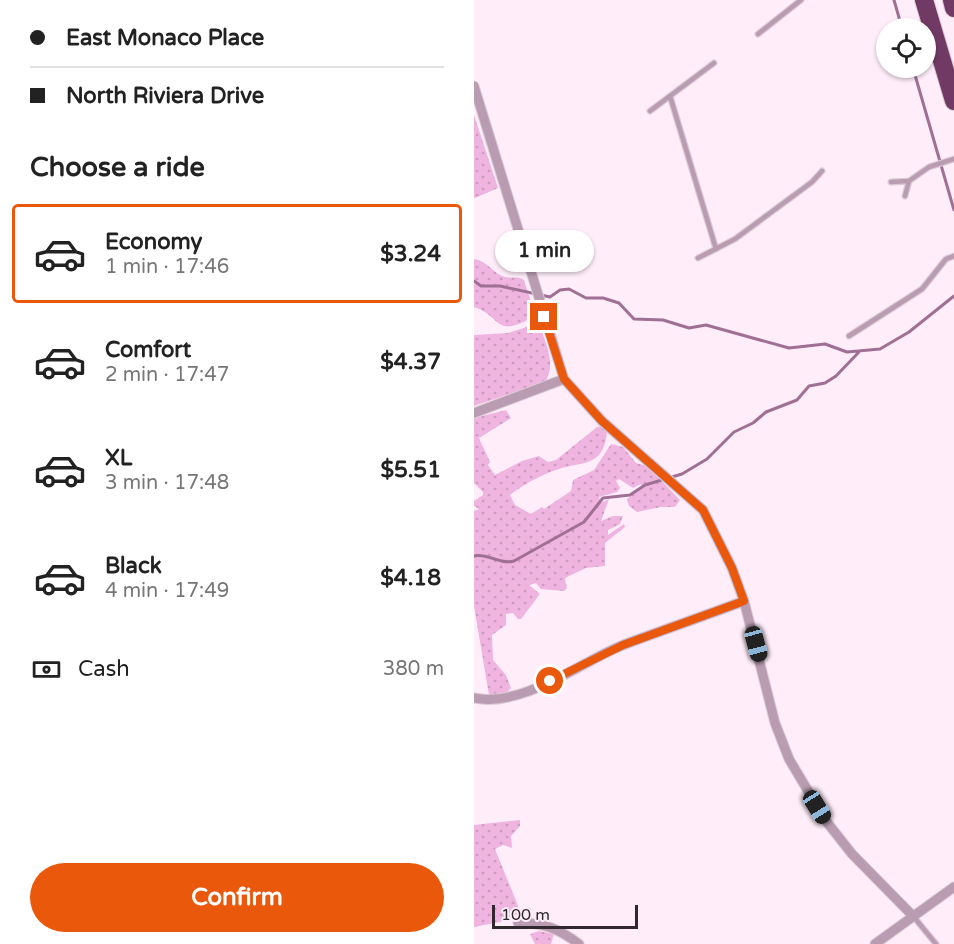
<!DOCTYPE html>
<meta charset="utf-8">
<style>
:root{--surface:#fff;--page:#f2f2f2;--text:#222;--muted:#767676;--line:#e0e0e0;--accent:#ea580c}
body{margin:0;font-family:"Varela Round",sans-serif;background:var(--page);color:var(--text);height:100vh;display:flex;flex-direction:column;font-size:22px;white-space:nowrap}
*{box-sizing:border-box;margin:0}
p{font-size:20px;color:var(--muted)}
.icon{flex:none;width:33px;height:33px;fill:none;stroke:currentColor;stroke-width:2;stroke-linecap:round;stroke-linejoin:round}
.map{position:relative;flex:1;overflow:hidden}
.sheet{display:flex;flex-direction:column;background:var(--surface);width:474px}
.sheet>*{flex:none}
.top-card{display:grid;align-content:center;height:132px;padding:0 30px;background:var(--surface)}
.buttons{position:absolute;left:402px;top:18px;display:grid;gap:12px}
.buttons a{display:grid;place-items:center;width:60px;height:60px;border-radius:50%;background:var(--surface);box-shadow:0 2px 4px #0004;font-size:30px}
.scale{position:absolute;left:18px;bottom:15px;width:146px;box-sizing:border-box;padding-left:6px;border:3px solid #31272e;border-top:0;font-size:16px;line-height:21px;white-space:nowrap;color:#31272e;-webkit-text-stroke:4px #ffeefa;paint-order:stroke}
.end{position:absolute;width:27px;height:27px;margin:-14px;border:8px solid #ea580c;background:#fff;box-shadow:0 0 0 3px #fff}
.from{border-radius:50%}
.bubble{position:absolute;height:42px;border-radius:21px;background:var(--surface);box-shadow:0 2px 4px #0004;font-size:20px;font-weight:700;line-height:42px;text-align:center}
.car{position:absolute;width:18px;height:36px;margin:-18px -9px;border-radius:8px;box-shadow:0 0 4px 2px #0007;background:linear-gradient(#222 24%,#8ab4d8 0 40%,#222 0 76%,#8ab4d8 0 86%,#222 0)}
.top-card b{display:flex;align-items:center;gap:21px;height:57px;font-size:22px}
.top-card b+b{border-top:2px solid var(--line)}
.top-card i{width:15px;height:15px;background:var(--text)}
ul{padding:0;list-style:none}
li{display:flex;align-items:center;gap:18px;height:99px;margin:0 12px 9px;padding:0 18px;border:3px solid transparent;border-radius:6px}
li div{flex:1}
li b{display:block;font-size:22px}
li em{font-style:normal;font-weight:700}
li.selected{border-color:var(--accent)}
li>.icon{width:54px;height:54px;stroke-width:1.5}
h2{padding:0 30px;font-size:27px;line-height:72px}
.pay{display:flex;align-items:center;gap:15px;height:66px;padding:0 30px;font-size:22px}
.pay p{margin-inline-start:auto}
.cta{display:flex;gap:12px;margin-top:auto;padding:12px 30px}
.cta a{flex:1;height:69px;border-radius:36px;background:var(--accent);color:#fff;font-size:24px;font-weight:700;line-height:69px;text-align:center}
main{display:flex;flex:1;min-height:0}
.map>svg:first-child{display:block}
.grass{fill:url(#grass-dots)}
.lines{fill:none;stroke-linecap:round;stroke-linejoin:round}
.stream{stroke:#a07094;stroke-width:3}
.lane-casing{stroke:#dacad5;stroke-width:7}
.street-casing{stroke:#dacad5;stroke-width:11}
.highway-casing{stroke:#dacad5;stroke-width:20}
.lane{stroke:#b99cb1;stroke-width:4.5}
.street{stroke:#b99cb1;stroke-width:9}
.highway{stroke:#713a65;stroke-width:18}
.route{stroke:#ea580c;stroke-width:8}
</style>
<main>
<section class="sheet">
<div class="top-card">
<b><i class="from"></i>East Monaco Place</b>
<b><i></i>North Riviera Drive</b>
</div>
<h2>Choose a ride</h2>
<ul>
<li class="selected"><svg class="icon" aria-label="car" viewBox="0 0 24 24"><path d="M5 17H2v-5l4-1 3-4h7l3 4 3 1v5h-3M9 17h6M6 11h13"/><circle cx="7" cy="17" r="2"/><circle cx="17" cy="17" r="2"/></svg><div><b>Economy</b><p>1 min · 17:46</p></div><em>$3.24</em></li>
<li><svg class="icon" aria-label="car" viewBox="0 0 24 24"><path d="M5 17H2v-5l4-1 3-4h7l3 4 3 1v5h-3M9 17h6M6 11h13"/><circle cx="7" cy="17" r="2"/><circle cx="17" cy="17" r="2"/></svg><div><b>Comfort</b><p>2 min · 17:47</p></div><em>$4.37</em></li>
<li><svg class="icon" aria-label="car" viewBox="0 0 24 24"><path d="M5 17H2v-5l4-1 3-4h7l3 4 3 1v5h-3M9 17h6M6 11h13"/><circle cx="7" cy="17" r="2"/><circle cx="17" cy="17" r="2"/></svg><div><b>XL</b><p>3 min · 17:48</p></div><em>$5.51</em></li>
<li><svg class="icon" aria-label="car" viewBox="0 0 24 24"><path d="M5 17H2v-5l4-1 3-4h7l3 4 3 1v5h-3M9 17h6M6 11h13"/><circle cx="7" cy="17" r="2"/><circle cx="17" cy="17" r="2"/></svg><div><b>Black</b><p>4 min · 17:49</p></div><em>$4.18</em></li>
</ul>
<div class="pay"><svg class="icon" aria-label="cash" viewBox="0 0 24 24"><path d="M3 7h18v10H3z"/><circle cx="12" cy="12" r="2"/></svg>Cash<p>380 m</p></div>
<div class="cta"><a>Confirm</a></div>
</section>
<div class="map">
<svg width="480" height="944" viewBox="0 0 480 944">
<defs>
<pattern id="grass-dots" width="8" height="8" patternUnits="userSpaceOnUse" patternTransform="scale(1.5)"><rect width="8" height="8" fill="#efb4e0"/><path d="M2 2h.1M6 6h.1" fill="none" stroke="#cd9bc0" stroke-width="1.8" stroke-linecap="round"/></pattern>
</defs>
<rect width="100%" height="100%" fill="#ffeefa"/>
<!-- grass -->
<path class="grass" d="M0 115 24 188 1 198H0Z
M0 259C11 260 17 270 26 275 35 280 43 275 50 280L60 311 57 318C20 339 27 315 0 307Z
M65 323C71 343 83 363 71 382L0 406V335L34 333Z
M32 410 37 418 5 438 16 462 14 465 21 475 48 461 65 456 74 462 82 460 123 427H127L133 432C130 463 114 462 92 467 74 471 50 484 36 495L41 505 57 514 68 507 70 509 97 491 99 480 120 470 137 444 149 447 162 463 173 466 206 500 201 507H187L163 512 155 506 153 499 169 487 167 484 159 488 145 479 142 481 146 488 143 492 125 497 127 503 135 499 127 521 139 516H149L146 524 134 530V535L150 524 151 527 131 543V566L112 568 93 577 91 579 93 588 90 591 67 589 62 583 55 585 66 594 47 619H44L39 613 32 614V625L18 635 19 660 32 675 37 688 32 693 15 695 0 606V511L5 509 0 506V501L9 495V492L0 483V418Z
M46 820V826L37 836 38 848 29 845 21 849 47 913 26 922 0 927V825Z
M65 931 80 934 77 944H61L56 934Z"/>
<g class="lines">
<!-- stream -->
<path class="stream" d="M420 0 428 28
M439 68 480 210
M0 281 7 286H26L76 297 86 290 95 289 112 298H129L145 303 160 319 189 320 215 328 232 325 315 348 351 344 373 352 406 349 435 332 480 296
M0 556C14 553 26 565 40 561L110 522 129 498 156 495 171 485 208 474 233 459 260 432 279 423 292 412 323 400 335 386 351 383 362 376 385 352"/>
<defs>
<path id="lane" d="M284 34 327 0
M196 96 242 249
M176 111 240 63
M417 182 435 181 455 167 480 159
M431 196 435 181
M224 258 261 239 338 182 348 171
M375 336 448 289 472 259 480 256
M439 916 462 944"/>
<path id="street" d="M0 86 90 379 128 421 229 510 258 568 270 601 301 723 315 759 352 821 378 854 439 916
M0 413 90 379
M0 698C48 708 105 663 149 645 189 630 230 616 270 601
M44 923C69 922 85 929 105 944
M401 944 480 887"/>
<path id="highway" d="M450 0 480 101
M478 0 480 8"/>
</defs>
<!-- lane casing -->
<use href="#lane" class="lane-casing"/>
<!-- street casing -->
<use href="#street" class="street-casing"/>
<!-- highway casing -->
<use href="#highway" class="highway-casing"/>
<!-- lane -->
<use href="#lane" class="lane"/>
<!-- street -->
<use href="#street" class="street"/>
<!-- highway -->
<use href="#highway" class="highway"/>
</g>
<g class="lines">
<!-- route -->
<path class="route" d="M70 317 90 379 128 421 229 510 258 568 270 601 149 645 76 681"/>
</g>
</svg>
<div class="buttons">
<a><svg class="icon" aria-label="locate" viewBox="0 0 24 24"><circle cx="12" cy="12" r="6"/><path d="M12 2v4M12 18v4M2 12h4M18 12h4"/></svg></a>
</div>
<div class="scale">100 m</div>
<i class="end from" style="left:76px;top:681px"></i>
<i class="end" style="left:70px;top:317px"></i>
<div class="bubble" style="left:21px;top:230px;width:99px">1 min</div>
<i class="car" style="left:282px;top:644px;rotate:165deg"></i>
<i class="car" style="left:343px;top:807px;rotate:148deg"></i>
</div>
</main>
